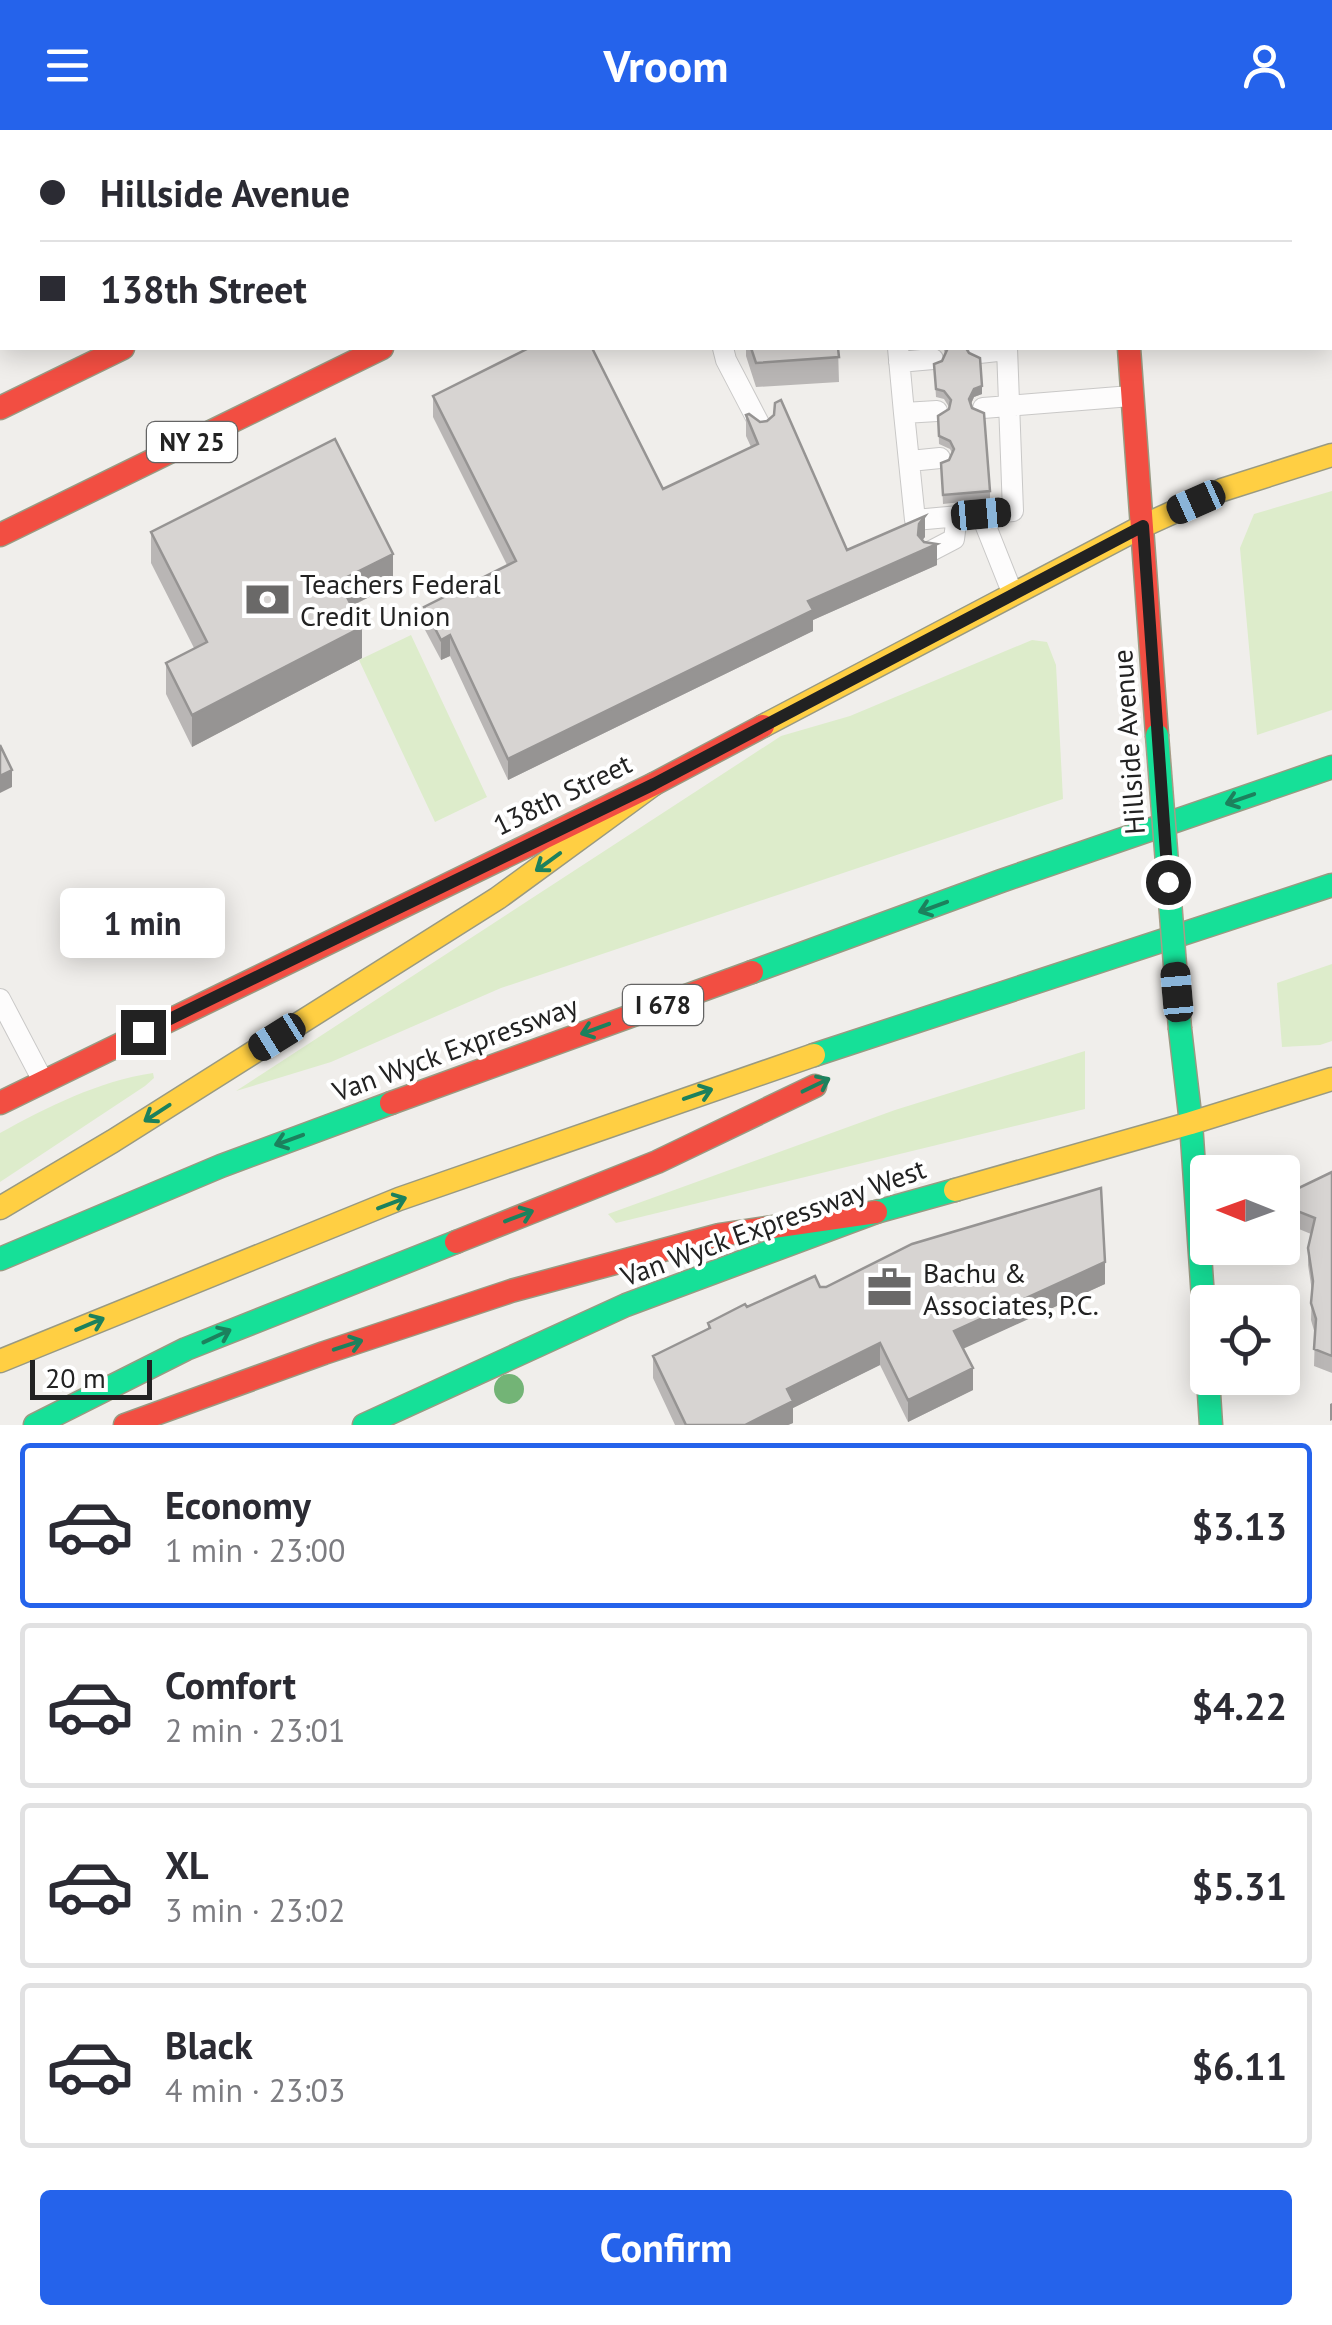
<!DOCTYPE html>
<meta charset="utf-8">
<style>
:root{--surface:#fff;--page:#f7f7f7;--text:#2b2b33;--muted:#7c7c81;--line:#e1e1e2;--accent:#2563eb}
body{margin:0;font-family:"PT Sans",sans-serif;background:var(--page);color:var(--text);height:100vh;display:flex;flex-direction:column;font-size:38px;white-space:nowrap}
*{box-sizing:border-box;margin:0}
p{font-size:32px;color:var(--muted)}
.icon{flex:none;width:55px;height:55px;fill:none;stroke:currentColor;stroke-width:2;stroke-linecap:round;stroke-linejoin:round}
.map{position:relative;height:1295px;overflow:hidden}
.panel{display:flex;flex-direction:column;background:var(--surface);flex:1}
.panel>*{flex:none}
.top-card{position:absolute;left:0px;top:0px;width:1332px;height:220px;box-shadow:0 5px 25px #0003;display:grid;align-content:center;height:220px;padding:0 40px;background:var(--surface)}
.needle{width:65px;rotate:271deg}
.fabs{position:absolute;left:1190px;top:1025px;display:grid;gap:20px}
.fabs a{display:grid;place-items:center;width:110px;height:110px;border-radius:10px;background:var(--surface);box-shadow:0 5px 25px #0003;font-size:50px}
.scale{position:absolute;left:30px;bottom:25px;width:122px;box-sizing:border-box;padding-left:10px;border:5px solid #222;border-top:0;font-size:28px;line-height:35px;white-space:nowrap;color:#222;-webkit-text-stroke:8px #fff;paint-order:stroke}
.end{position:absolute;width:45px;height:45px;margin:-22px;border:12px solid #222;background:#fff;box-shadow:0 0 0 5px #fff}
.from{border-radius:50%}
.bubble{position:absolute;height:70px;border-radius:10px;background:var(--surface);box-shadow:0 5px 25px #0003;font-size:32px;font-weight:600;line-height:70px;text-align:center}
.car{position:absolute;width:30px;height:60px;margin:-30px -15px;border-radius:12px;box-shadow:0 0 8px 2px #0007;background:linear-gradient(#222 24%,#8ab4d8 0 40%,#222 0 76%,#8ab4d8 0 86%,#222 0)}
.top-card b{display:flex;align-items:center;gap:35px;height:95px;font-size:38px}
.top-card b+b{border-top:2px solid var(--line)}
.top-card i{width:25px;height:25px;background:var(--text)}
ul{padding:18px 0 0;list-style:none}
li{display:flex;align-items:center;gap:30px;height:165px;margin:0 20px 15px;padding:0 20px;border:5px solid var(--line);border-radius:10px}
li div{flex:1}
li b{display:block;font-size:38px}
li em{font-style:normal;font-weight:600}
li.on{border-color:var(--accent)}
li>.icon{width:90px;height:90px;stroke-width:1.5}
.action{display:flex;gap:20px;margin-top:auto;padding:20px 40px}
.action a{flex:1;height:115px;border-radius:10px;background:var(--accent);color:#fff;font-size:40px;font-weight:600;line-height:115px;text-align:center}
header{display:flex;justify-content:space-between;align-items:center;height:130px;padding:0 40px;background:var(--accent);color:#fff;font-size:45px;font-weight:600}
.map>svg:first-child{display:block}
.grass{fill:#ddeccb}
.lines{fill:none;stroke-linecap:round;stroke-linejoin:round}
.lane-casing{stroke:#c9c8c7;stroke-width:22}
.fast-casing{stroke:#999a82;stroke-width:25}
.slow-casing{stroke:#999a82;stroke-width:25}
.jam-casing{stroke:#999a82;stroke-width:25}
.lane{stroke:#fdfcfc;stroke-width:20}
.fast{stroke:#16e098;stroke-width:22}
.slow{stroke:#ffcf43;stroke-width:22}
.jam{stroke:#f24e42;stroke-width:22}
.fast-bridge-casing{stroke:#a79c86;stroke-width:25;stroke-linecap:butt}
.fast-bridge{stroke:#16e098;stroke-width:22}
.tree{fill:#73b476}
.wall{fill:#b9b6b5}
.shaded-wall{fill:#969493}
.building{fill:#d7d4d2;stroke:#969493;stroke-width:2.5}
.oneway{stroke:#1c815d}
.route{stroke:#222;stroke-width:12}
.labels{text-anchor:middle;dominant-baseline:central;stroke-width:8;stroke-linejoin:round;paint-order:stroke}
.shield{fill:#fff;stroke:#646464;stroke-width:2.5}
.shield-label{font-size:25px;font-weight:bold;fill:#222}
.poi-label{font-size:28px;fill:#222;stroke:#fff;text-anchor:start}
.street-label{font-size:28px;fill:#222;stroke:#fff}
</style>
<header><svg class="icon" aria-label="menu" viewBox="0 0 24 24"><path d="M4 6h16M4 12h16M4 18h16"/></svg>Vroom<svg class="icon" aria-label="person" viewBox="0 0 24 24"><circle cx="12" cy="8" r="4"/><path d="M4 21q1-7 8-7t8 7"/></svg></header>
<div class="map">
<svg width="1332" height="1295" viewBox="0 0 1332 1295">
<rect width="100%" height="100%" fill="#f0eeeb"/>
<!-- grass -->
<path class="grass" d="M1332 361V580L1257 605 1240 418 1254 384Z
M411 505 487 667 435 692 359 530Z
M1032 510 1047 512 1056 535 1063 669 501 858 331 932 236 961 781 606 850 586Z
M1332 834V911L1320 915 1282 917 1277 853Z
M1085 921V979L616 1093 608 1084 895 980Z
M153 943 154 948 145 956 0 1052V1003C47 977 99 951 153 943Z"/>
<g class="lines">
<defs>
<path id="lane" d="M942 0 943 2
M723 218 726 230 762 299
M898 218 904 283 937 281
M979 223 1007 220
M899 232 933 229
M983 278 1131 266
M904 283 915 390 981 384 1012 462
M910 331 940 328
M981 384 1013 381 1007 218
M931 421 954 409 957 386
M0 869 42 949"/>
<path id="fast" d="M1113 0 1114 2
M559 2 564 0
M752 842 1001 751 1332 637
M1180 899 1191 993 1208 1241
M814 925 1332 755
M0 1129 221 1036 391 973
M1208 1248 1211 1295
M35 1295 186 1219 456 1112
M364 1295 626 1175 876 1082 955 1060"/>
<path id="slow" d="M818 2 823 0
M1143 396 1222 360 1332 325
M763 596 1143 396
M1191 993 1332 949
M955 1060 1191 993
M0 1078 113 1011 498 768 654 654
M0 1231 399 1069 814 925"/>
<path id="jam" d="M1129 218 1157 605
M0 278 123 218
M0 405 382 218
M0 973 654 654 763 596
M391 973 752 842
M456 1112 657 1032 815 956
M125 1295 324 1223 511 1161 719 1105 876 1082"/>
</defs>
<!-- lane casing -->
<use href="#lane" class="lane-casing"/>
<!-- fast casing -->
<use href="#fast" class="fast-casing"/>
<!-- slow casing -->
<use href="#slow" class="slow-casing"/>
<!-- jam casing -->
<use href="#jam" class="jam-casing"/>
<!-- lane -->
<use href="#lane" class="lane"/>
<!-- fast -->
<use href="#fast" class="fast"/>
<!-- slow -->
<use href="#slow" class="slow"/>
<!-- jam -->
<use href="#jam" class="jam"/>
<defs>
<path id="fast-bridge" d="M1157 605 1180 899"/>
</defs>
<!-- fast-bridge casing -->
<use href="#fast-bridge" class="fast-bridge-casing"/>
<!-- fast-bridge -->
<use href="#fast-bridge" class="fast-bridge"/>
</g>
<!-- trees -->
<circle class="tree" cx="509" cy="1259" r="15"/>
<!-- wall -->
<path class="wall" d="M746 218H838L839 252 756 257 746 226Z
M937 218H968L967 219 982 264 974 267 971 274 990 361V369L943 374 941 333 949 330 952 323 950 319 939 314 938 286 949 279V277L944 269 936 267 934 234 942 231 945 224 944 220Z
M433 266 663 359 751 317 746 306V285L847 420 925 407 922 410 937 435 813 490V501L508 650 450 526 441 530 424 498V477L507 435 433 287Z
M151 402 393 455 352 476 362 528 192 617 166 564V533L194 518 151 433Z
M1332 1042V1243L1314 1236 1315 1204 1311 1190 1312 1161 1308 1135V1118L1311 1104 1282 1092V1066Z
M1105 1154 963 1218 973 1260 908 1292 880 1235 793 1278V1293L788 1295H675L653 1248V1226L708 1200V1193L747 1177 820 1157Z"/>
<!-- shaded-wall -->
<path class="shaded-wall" d="M1313 0H1332V13L1330 14V2H1308Z
M2 165V184L0 185V166Z
M982 256V264L974 267 969 278V269L974 259Z
M925 386V407L919 414H937V435L813 490V501L508 650V629L808 471 919 394Z
M393 424V455L339 482V451Z
M362 497V528L192 617V585Z
M450 505V526L441 530V510Z
M12 640V657L0 663V646Z
M1105 1132V1154L954 1223V1201Z
M880 1213V1235L793 1278V1293L788 1295H745L787 1259Z
M973 1238V1260L908 1292V1270Z
M1332 1273V1290L1330 1291V1274Z"/>
<!-- building -->
<path class="building" d="M0 0H62L63 2H2V165L0 166Z
M184 0H320L322 2H185Z
M529 218H592L663 359 758 314 746 285 749 284 760 292 767 291 774 285 775 273 781 270 847 420 925 386 919 394 918 405 924 412 937 414 808 471 813 480 508 629 450 505 441 510 424 477 516 431 433 266Z
M751 218H838L839 227 756 233Z
M946 218H966L969 223 980 228 982 256 974 259 969 269 972 278 984 283 990 361 943 365 941 333 949 330 954 319 950 311 939 306 938 286 949 279 951 270 944 261 936 259 934 234 942 231 947 220Z
M335 309 393 424 339 451 362 497 192 585 166 533 207 512 151 402Z
M0 615 12 640 0 646Z
M1332 1042V1226L1314 1219 1316 1189 1311 1173 1313 1151 1308 1118 1315 1088 1282 1075V1066Z
M1101 1058 1105 1132 954 1201 973 1238 908 1270 880 1213 787 1259 793 1271 745 1295H686L653 1226 710 1198 708 1193 745 1174 747 1177 815 1146 820 1157H826L912 1114Z"/>
<!-- one-way arrows -->
<defs><path id="oneway-shaft" d="M-6 0H5M1.5-3L5.5 0L1.5 3" fill="none" stroke-width="1.6" stroke-linecap="round" stroke-linejoin="round" transform="scale(2.5)"/></defs>
<g class="oneway">
<use href="#oneway-shaft" transform="translate(1240 669) rotate(161)"/>
<use href="#oneway-shaft" transform="translate(548 732) rotate(144)"/>
<use href="#oneway-shaft" transform="translate(933 777) rotate(160)"/>
<use href="#oneway-shaft" transform="translate(595 899) rotate(160)"/>
<use href="#oneway-shaft" transform="translate(816 955) rotate(-26)"/>
<use href="#oneway-shaft" transform="translate(698 964) rotate(-19)"/>
<use href="#oneway-shaft" transform="translate(157 983) rotate(147)"/>
<use href="#oneway-shaft" transform="translate(289 1010) rotate(160)"/>
<use href="#oneway-shaft" transform="translate(392 1073) rotate(-21)"/>
<use href="#oneway-shaft" transform="translate(519 1086) rotate(-21)"/>
<use href="#oneway-shaft" transform="translate(90 1194) rotate(-23)"/>
<use href="#oneway-shaft" transform="translate(217 1206) rotate(-25)"/>
<use href="#oneway-shaft" transform="translate(348 1215) rotate(-18)"/>
</g>
<g class="lines">
<!-- route -->
<path class="route" d="M143 902 654 654 1143 396 1168 752"/>
</g>
<!-- icons -->
<defs>
<symbol id="bank-bare" viewBox="-9 -9 18 18"><path d="M-6-4H6V4H-6ZM0-2.3a2.3 2.3 0 1 0 0 4.6a2.3 2.3 0 1 0 0-4.6Z" fill="#6a6968" stroke="#fff" stroke-width="2.5" paint-order="stroke"/></symbol>
<symbol id="office-bare" viewBox="-9 -9 18 18"><path d="M-6-3h4V-5.5h4V-3h4V5H-6ZM-1-4.5V-3h2v-1.5ZM-6 0V1H6V0Z" fill="#6a6968" stroke="#fff" stroke-width="2.5" paint-order="stroke"/></symbol>
</defs>
<g fill-rule="evenodd">
<use href="#bank-bare" x="236" y="438" width="63" height="63"/>
<use href="#office-bare" x="858" y="1126" width="63" height="63"/>
</g>
<g class="labels">
<!-- shield labels -->
<g class="shield">
<rect x="147" y="292" width="90" height="40" rx="8"/>
<rect x="623" y="855" width="80" height="40" rx="8"/>
</g>
<g class="shield-label">
<text x="192" y="312">NY 25</text>
<text x="663" y="875">I 678</text>
</g>
<!-- poi labels -->
<g class="poi-label">
<text x="300" y="453">Teachers Federal<tspan x="300" dy="32">Credit Union</tspan></text>
<text x="923" y="1142">Bachu &amp;<tspan x="923" dy="32">Associates, P.C.</tspan></text>
</g>
<!-- street labels -->
<g class="street-label">
<text transform="translate(1128 612) rotate(-94)">Hillside Avenue</text>
<text transform="translate(562 664) rotate(-26)">138th Street</text>
<text transform="translate(455 918) rotate(-20)">Van Wyck Expressway</text>
<text transform="translate(773 1092) rotate(-20)">Van Wyck Expressway West</text>
</g>
</g>
</svg>
<div class="fabs">
<a><svg class="needle" viewBox="-14 -14 28 28"><path d="M0-13l5 13h-10z" fill="#e53935"/><path d="M0 13l5-13h-10z" fill="#7c7c81"/></svg></a>
<a><svg class="icon" aria-label="locate" viewBox="0 0 24 24"><circle cx="12" cy="12" r="6"/><path d="M12 2v4M12 18v4M2 12h4M18 12h4"/></svg></a>
</div>
<div class="scale">20 m</div>
<i class="end from" style="left:1168px;top:752px"></i>
<i class="end" style="left:143px;top:902px"></i>
<div class="bubble" style="left:60px;top:758px;width:165px">1 min</div>
<i class="car" style="left:1196px;top:372px;rotate:246deg"></i>
<i class="car" style="left:981px;top:384px;rotate:85deg"></i>
<i class="car" style="left:1177px;top:862px;rotate:355deg"></i>
<i class="car" style="left:277px;top:907px;rotate:238deg"></i>
<div class="top-card">
<b><i class="from"></i>Hillside Avenue</b>
<b><i></i>138th Street</b>
</div>
</div>
<section class="panel">
<ul>
<li class="on"><svg class="icon" aria-label="car" viewBox="0 0 24 24"><path d="M5 17H2v-5l4-1 3-4h7l3 4 3 1v5h-3M9 17h6M6 11h13"/><circle cx="7" cy="17" r="2"/><circle cx="17" cy="17" r="2"/></svg><div><b>Economy</b><p>1 min · 23:00</p></div><em>$3.13</em></li>
<li><svg class="icon" aria-label="car" viewBox="0 0 24 24"><path d="M5 17H2v-5l4-1 3-4h7l3 4 3 1v5h-3M9 17h6M6 11h13"/><circle cx="7" cy="17" r="2"/><circle cx="17" cy="17" r="2"/></svg><div><b>Comfort</b><p>2 min · 23:01</p></div><em>$4.22</em></li>
<li><svg class="icon" aria-label="car" viewBox="0 0 24 24"><path d="M5 17H2v-5l4-1 3-4h7l3 4 3 1v5h-3M9 17h6M6 11h13"/><circle cx="7" cy="17" r="2"/><circle cx="17" cy="17" r="2"/></svg><div><b>XL</b><p>3 min · 23:02</p></div><em>$5.31</em></li>
<li><svg class="icon" aria-label="car" viewBox="0 0 24 24"><path d="M5 17H2v-5l4-1 3-4h7l3 4 3 1v5h-3M9 17h6M6 11h13"/><circle cx="7" cy="17" r="2"/><circle cx="17" cy="17" r="2"/></svg><div><b>Black</b><p>4 min · 23:03</p></div><em>$6.11</em></li>
</ul>
<div class="action"><a>Confirm</a></div>
</section>
